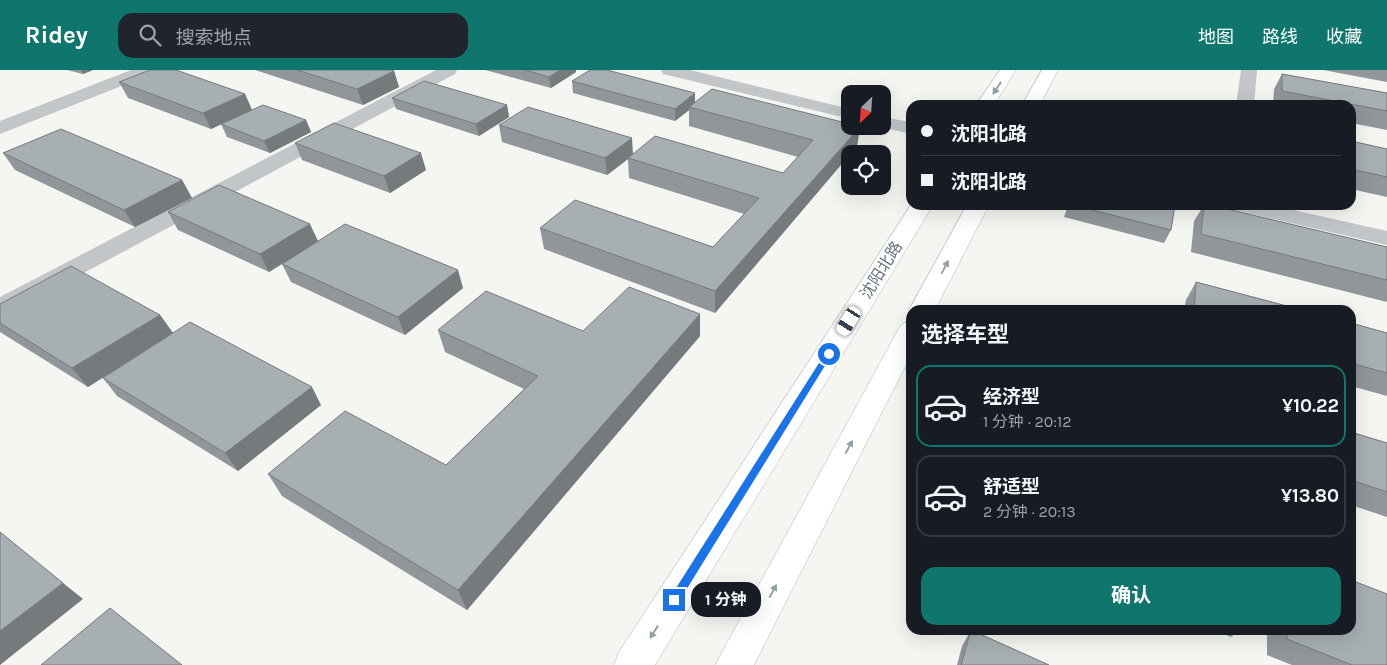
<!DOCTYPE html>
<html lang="zh">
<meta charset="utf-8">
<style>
:root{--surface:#171b24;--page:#20242c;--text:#f1f3f6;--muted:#9ea1a6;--line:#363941;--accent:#0f766e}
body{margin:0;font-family:Karla,"Noto Sans SC",sans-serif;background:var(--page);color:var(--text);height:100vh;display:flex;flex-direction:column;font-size:19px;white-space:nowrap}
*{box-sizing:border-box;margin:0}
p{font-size:16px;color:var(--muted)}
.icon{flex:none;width:28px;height:28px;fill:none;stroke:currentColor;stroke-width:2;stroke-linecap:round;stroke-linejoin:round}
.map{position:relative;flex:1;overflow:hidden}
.sheet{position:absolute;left:906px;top:235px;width:450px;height:330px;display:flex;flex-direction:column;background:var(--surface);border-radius:15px;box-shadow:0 5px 20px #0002}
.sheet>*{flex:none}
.top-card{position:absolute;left:906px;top:30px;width:450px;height:110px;border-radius:15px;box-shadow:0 5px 20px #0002;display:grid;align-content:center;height:110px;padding:0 15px;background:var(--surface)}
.needle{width:32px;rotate:205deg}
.fabs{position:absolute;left:841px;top:15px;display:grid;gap:10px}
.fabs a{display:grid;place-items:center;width:50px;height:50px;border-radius:10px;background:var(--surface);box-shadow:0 5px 20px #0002;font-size:25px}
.end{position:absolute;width:22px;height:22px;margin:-11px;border:6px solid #1a73e8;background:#fff;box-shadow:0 0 0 2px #fff}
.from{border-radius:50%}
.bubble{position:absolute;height:35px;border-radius:15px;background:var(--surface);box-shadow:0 5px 20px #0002;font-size:16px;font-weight:700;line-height:35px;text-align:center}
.car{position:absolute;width:15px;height:30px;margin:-15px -8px;border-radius:6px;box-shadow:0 0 4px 1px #0007;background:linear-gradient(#fff 24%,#345 0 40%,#fff 0 76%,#345 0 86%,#fff 0)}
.top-card b{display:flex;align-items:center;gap:18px;height:48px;font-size:19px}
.top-card b+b{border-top:1px solid var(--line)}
.top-card i{width:12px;height:12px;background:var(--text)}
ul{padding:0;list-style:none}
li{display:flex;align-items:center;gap:15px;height:82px;margin:0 10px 8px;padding:0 5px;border:2px solid var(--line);border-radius:15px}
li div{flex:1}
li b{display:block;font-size:19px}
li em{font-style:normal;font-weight:700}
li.selected{border-color:var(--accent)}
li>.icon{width:45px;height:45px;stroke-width:1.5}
h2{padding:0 15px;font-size:22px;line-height:60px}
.action{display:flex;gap:10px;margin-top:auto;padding:10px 15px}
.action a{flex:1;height:58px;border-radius:15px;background:var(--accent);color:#fff;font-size:20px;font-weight:700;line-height:58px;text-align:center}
header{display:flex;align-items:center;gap:30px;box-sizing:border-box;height:70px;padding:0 25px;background:var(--accent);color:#fff}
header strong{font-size:24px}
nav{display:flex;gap:28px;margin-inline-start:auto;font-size:18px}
.search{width:350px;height:45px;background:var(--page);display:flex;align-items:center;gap:12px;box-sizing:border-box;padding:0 18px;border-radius:15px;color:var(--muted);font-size:19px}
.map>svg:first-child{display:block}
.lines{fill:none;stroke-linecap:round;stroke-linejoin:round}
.major-casing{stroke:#b3b8bb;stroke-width:1}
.minor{fill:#c3c6c9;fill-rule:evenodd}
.major{fill:#fff;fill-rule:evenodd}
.wall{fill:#90969a}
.shaded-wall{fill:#757a7d}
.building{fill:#a7afb3;stroke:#757a7d}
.oneway{fill:#939fa7}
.route{fill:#1a73e8}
.labels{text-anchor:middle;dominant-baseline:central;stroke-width:5;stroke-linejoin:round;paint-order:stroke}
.street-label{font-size:16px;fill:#657681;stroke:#fff}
</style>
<header>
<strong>Ridey</strong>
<div class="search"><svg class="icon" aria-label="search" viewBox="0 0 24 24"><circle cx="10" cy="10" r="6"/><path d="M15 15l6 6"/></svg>搜索地点</div>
<nav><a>地图</a><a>路线</a><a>收藏</a></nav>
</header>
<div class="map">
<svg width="1387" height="595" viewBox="0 0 1387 595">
<rect width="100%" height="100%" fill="#f5f5f1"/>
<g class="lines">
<defs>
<path id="major" d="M1000 0H1016L994 35H976Z
M1042 0H1058L1040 35H1022Z
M911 135H933L655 595H614L619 582Z
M967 135H989L935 240H911V243L909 240Z
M911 251V285L754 595H715L898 260 902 254Z"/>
</defs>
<!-- major casing -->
<use href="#major" class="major-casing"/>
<!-- minor -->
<path class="minor" d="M131 0H154L152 4 0 64V51Z
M436 0H457L455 4 9 243 0 245V227Z
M661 0H690L850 39V49L663 4Z
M1241 0H1257L1254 35H1236Z
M882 47 911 52V64L877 56H882Z
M1231 135H1271L1387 161V175L1234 140Z"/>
<!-- major -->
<use href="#major" class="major"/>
</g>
<!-- wall -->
<path class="wall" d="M67 0H93L83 4Z
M255 0H391L394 1 399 17 363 35Z
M485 0H576V2L551 18Z
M1323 0H1387V12Z
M1282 4 1387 23V60L1351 53V35H1273L1274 19Z
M572 11 695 32 860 57 857 76 715 243 544 179 540 158 713 177 744 144 629 108 628 89 607 105 502 72 499 55 633 83 783 103 798 87 689 56V40L675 51 573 23Z
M119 12 245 24 252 40 211 59 128 28Z
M392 28 507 35 509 47 479 66 396 39Z
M306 50 311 62 270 83 227 67 221 54Z
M1351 71 1387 79V127L1351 119Z
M295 73 426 100 390 123 302 90Z
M3 83 182 110 192 128 135 157 15 100Z
M1068 135H1175L1171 160 1164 173 1064 147Z
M1204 135H1210L1387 177V232L1191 182 1194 151Z
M168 142 318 171 463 218 405 265 291 212 282 194 269 202 178 160Z
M1196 212 1302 240H1184L1186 230Z
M0 234 160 245 173 263 88 317 0 262Z
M700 244V266L467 540 282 426 268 404 446 395 524 319 445 282 438 260 583 261Z
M1351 253 1387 263V326L1351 316Z
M103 308 321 335 238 401 117 326Z
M1351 362 1387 373V447L1351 435Z
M971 560 1049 595H957L962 576Z
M1215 560H1239L1231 567Z
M1267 560H1351L1387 595H1292L1267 585Z"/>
<!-- shaded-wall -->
<path class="shaded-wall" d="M81 0H93L83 4Z
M560 0H576V2L551 18 549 7Z
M394 1 399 17 363 35 357 19Z
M695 23V35L689 37V40L675 51V39Z
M245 24 252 40 211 59 203 43Z
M507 35 509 47 479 66 476 54Z
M306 50 311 62 270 83 264 71Z
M860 57 857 76 715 243V221Z
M632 68 633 85 628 88V89L607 105 605 88Z
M421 83 426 100 390 123 384 106Z
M182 110 192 128 135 157 124 140Z
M310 154 318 171 269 202 260 184Z
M458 200 463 218 405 265 398 247Z
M700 244V266L467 540 458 520Z
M160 245 173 263 88 317 72 298Z
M312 317 321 335 238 401 225 383Z
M63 513 83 529 0 595V561Z"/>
<!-- building -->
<path class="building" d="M150 0H176L245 24 203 43 119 12Z
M297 0H391L394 1 357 19Z
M525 0H560L549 7Z
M590 0H607L695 23 675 39 572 11Z
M1282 4 1387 23V41L1282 21Z
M424 11 507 35 476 54 392 28Z
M712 19 850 54V56L860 57 715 221 540 158 575 130 713 177 759 128 628 88 655 66 783 103 813 70 689 37Z
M263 35 306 50 264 71 221 54Z
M528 37 632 68 605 88 499 55Z
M334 53 421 83 384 106 295 73Z
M61 59 182 110 124 140 3 83Z
M1351 71 1387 79V107L1351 99Z
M219 115 310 154 260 184 168 142Z
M1073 135H1175L1171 160Z
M1204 135H1210L1387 177V210L1201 164Z
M345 154 458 200 398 247 282 194Z
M71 196 160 245 72 298 0 253V234Z
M1196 212 1302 240H1194Z
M629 217 700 244 458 520 268 404 345 341 446 395 538 306 438 260 486 221 583 261Z
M190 252 312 317 225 383 103 308Z
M1351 253 1387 263V303L1351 293Z
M1351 362 1387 373V422L1351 410Z
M0 462 63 513 0 561Z
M1351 510 1387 524V595H1352L1287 569V560H1351Z
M110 538 182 595H41Z
M971 560 1049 595H961Z"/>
<!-- one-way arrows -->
<defs><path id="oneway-solid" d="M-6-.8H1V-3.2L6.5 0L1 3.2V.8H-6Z" transform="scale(1.25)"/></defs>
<g class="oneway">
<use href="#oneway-solid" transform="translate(997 18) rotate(123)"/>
<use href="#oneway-solid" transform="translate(945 197) rotate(-62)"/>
<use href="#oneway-solid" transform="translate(849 377) rotate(-62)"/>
<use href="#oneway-solid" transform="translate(773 521) rotate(-62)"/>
<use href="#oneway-solid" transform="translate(654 562) rotate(122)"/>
</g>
<!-- route -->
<path class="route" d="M829 281 833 284 831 286 678 533H671L669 530 671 526 826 282Z"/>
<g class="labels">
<!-- street labels -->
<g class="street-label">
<text transform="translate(881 200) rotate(-58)">沈阳北路</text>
</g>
</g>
</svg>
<div class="fabs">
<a><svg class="needle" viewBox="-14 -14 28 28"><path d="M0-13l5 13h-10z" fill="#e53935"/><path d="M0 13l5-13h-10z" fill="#9ea1a6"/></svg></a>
<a><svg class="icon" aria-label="locate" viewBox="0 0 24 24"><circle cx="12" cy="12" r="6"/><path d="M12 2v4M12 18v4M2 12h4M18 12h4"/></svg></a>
</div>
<i class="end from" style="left:829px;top:284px"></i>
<i class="end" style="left:674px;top:530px"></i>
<div class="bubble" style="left:691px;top:512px;width:70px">1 分钟</div>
<i class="car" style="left:849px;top:251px;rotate:212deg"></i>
<div class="top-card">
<b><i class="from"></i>沈阳北路</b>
<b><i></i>沈阳北路</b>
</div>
<section class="sheet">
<h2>选择车型</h2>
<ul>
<li class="selected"><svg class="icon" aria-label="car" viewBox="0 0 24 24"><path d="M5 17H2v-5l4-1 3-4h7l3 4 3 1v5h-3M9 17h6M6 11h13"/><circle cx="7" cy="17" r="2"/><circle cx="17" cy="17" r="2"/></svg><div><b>经济型</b><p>1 分钟 · 20:12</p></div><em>¥10.22</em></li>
<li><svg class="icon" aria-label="car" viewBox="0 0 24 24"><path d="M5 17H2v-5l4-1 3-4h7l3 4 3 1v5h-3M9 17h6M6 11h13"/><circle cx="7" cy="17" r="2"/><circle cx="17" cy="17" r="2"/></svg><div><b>舒适型</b><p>2 分钟 · 20:13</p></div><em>¥13.80</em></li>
</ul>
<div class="action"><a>确认</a></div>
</section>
</div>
